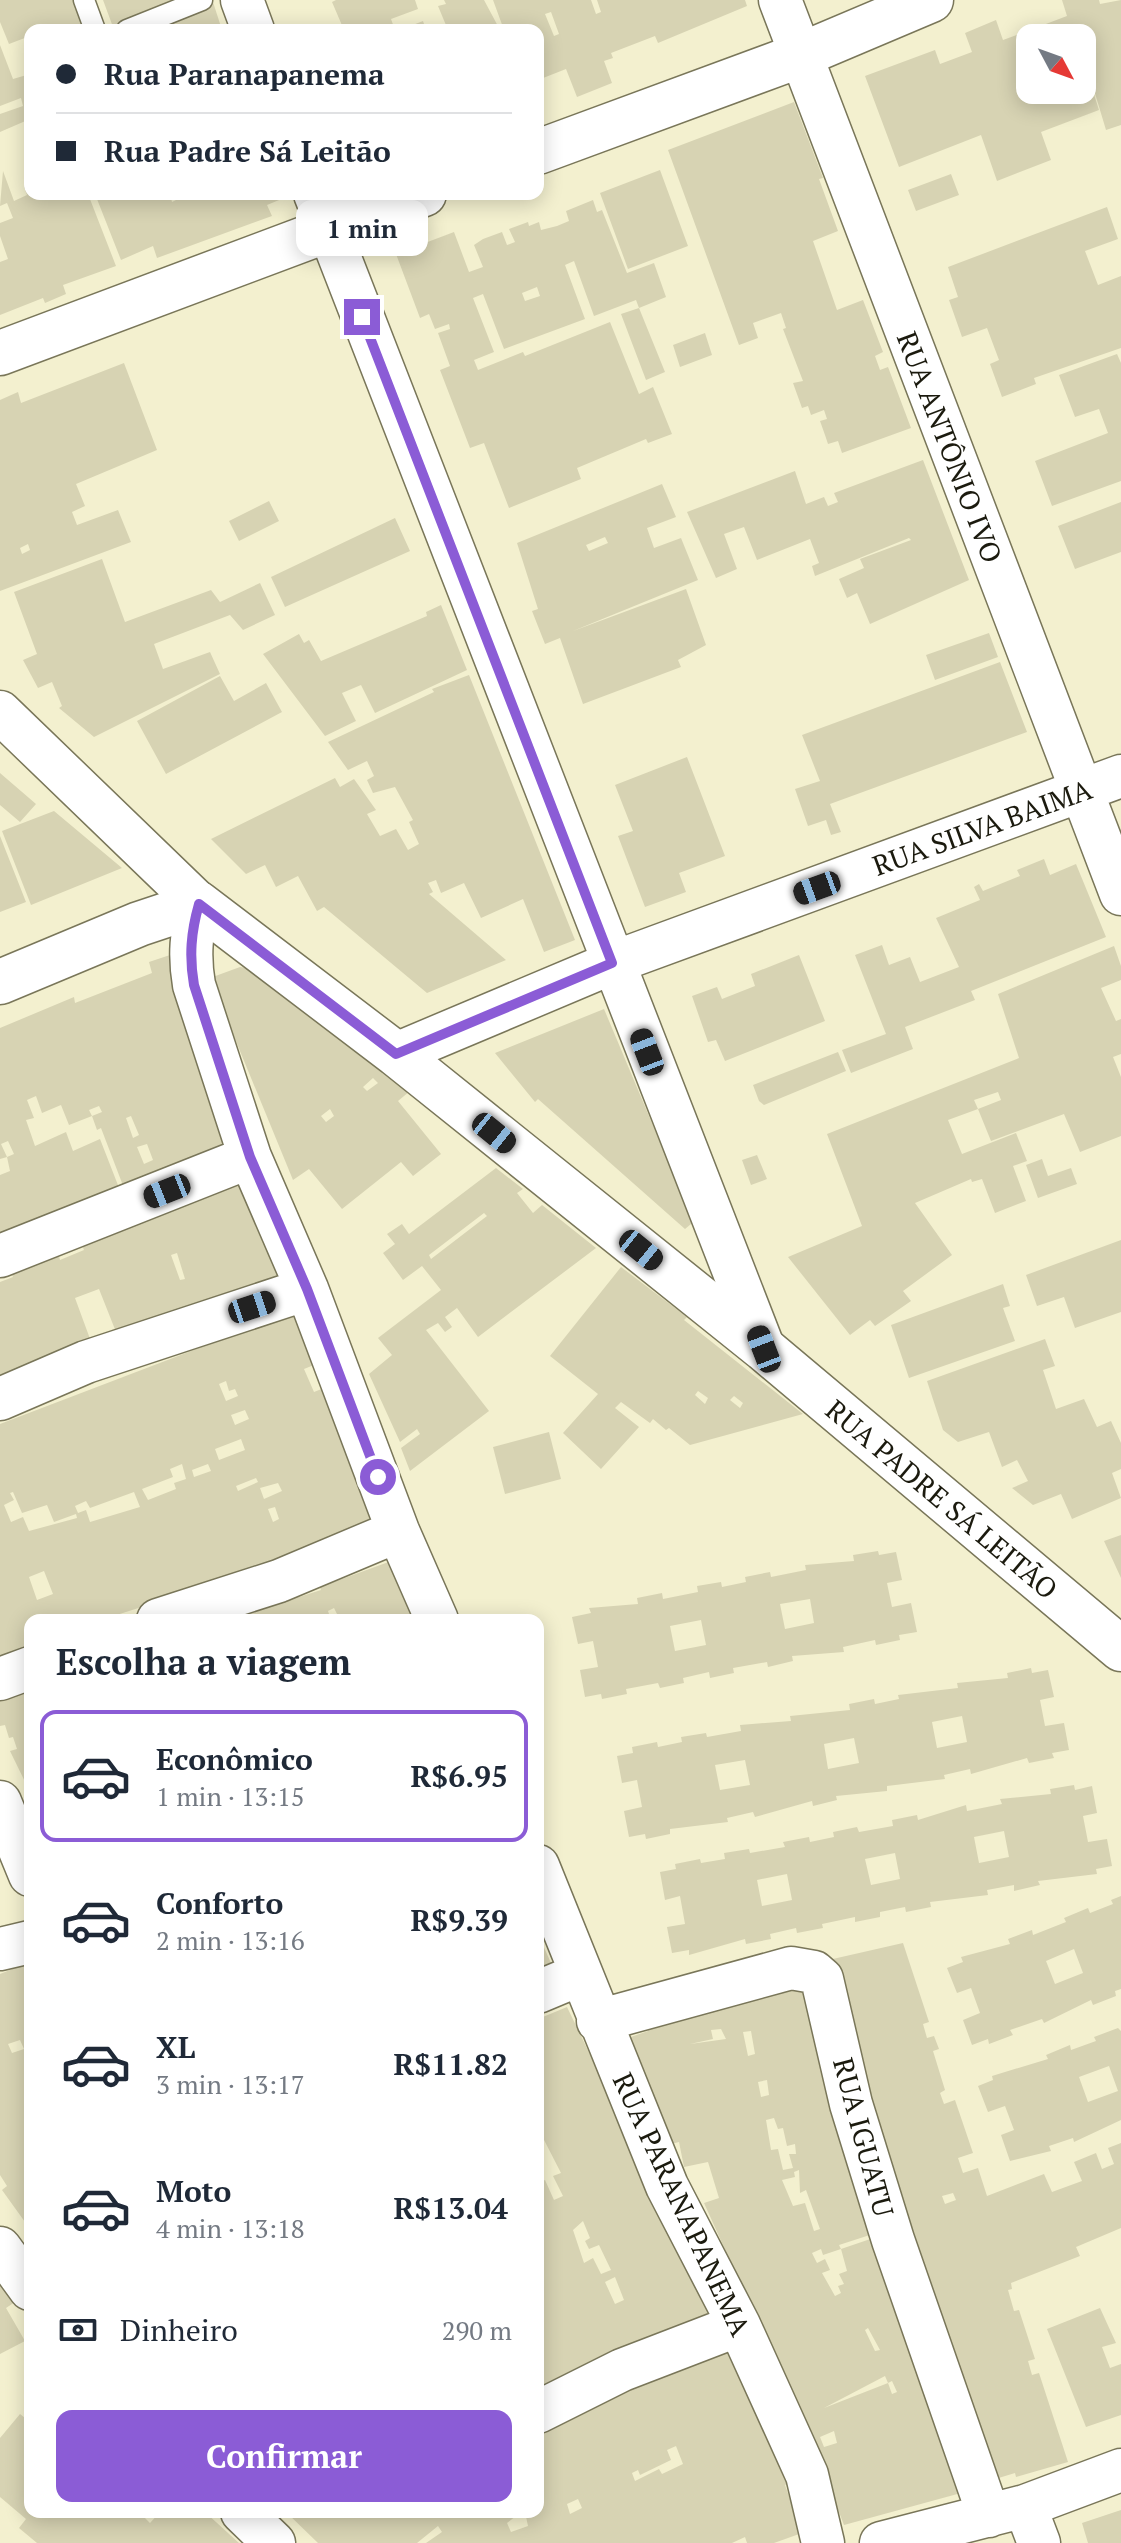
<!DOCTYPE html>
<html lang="pt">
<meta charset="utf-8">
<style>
:root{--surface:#fff;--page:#f2f2f3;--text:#1f2937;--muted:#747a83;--line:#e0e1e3;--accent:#8b5cd6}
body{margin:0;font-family:"PT Serif",serif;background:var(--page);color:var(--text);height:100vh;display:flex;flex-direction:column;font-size:30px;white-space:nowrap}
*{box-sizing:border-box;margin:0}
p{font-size:26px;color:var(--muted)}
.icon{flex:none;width:44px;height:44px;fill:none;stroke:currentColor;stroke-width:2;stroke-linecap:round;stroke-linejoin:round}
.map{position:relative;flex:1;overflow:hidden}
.panel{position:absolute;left:24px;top:1614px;width:520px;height:904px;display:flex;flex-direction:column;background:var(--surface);border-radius:16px;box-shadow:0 4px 20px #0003}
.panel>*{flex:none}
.top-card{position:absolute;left:24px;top:24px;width:520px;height:176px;border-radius:16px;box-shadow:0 4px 20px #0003;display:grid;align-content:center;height:176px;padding:0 32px;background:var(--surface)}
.needle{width:52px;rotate:131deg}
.controls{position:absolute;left:1016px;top:24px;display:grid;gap:16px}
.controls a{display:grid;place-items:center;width:80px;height:80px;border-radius:16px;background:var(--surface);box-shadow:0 4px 20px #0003;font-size:40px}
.end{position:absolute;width:36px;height:36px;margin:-18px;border:10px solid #8b5cd6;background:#fff;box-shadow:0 0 0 4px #fff}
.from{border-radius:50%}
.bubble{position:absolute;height:56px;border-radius:16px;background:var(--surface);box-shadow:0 4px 20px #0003;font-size:26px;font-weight:700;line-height:56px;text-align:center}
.car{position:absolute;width:24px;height:48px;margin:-24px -12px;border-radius:10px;box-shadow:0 0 6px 2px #0007;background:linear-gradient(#222 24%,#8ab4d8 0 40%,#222 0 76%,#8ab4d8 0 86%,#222 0)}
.top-card b{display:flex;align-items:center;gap:28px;height:76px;font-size:30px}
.top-card b+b{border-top:2px solid var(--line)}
.top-card i{width:20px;height:20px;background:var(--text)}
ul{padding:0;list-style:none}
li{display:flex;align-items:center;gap:24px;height:132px;margin:0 16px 12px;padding:0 16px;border:4px solid transparent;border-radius:16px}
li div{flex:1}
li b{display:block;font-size:30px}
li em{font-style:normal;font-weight:700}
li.active{border-color:var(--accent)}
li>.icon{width:72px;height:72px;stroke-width:1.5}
h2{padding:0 32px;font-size:36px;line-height:96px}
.pay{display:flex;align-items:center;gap:20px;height:88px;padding:0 32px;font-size:30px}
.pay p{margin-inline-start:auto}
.action{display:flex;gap:16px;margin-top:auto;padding:16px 32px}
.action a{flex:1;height:92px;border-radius:16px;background:var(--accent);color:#fff;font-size:32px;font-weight:700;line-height:92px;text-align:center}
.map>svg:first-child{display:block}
.building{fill:#d7d3b3;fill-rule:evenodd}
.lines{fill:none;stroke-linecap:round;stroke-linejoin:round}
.service-casing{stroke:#797659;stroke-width:23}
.minor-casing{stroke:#797659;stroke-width:45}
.secondary-casing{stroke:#797659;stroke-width:47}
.service{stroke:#fff;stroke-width:20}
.minor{stroke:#fff;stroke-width:42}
.secondary{stroke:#fff;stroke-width:44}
.route{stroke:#8b5cd6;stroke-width:10}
.labels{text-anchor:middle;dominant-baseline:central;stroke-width:6;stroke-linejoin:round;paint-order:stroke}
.street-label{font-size:28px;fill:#1b1a0e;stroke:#fff}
</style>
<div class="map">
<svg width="1121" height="2543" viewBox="0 0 1121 2543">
<rect width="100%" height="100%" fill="#f3f0cf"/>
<!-- building -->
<path class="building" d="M0 0H75L86 30H30V36L9 44 0 22Z
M103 0H180L113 27Z
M336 0H415L418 9 391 19 395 30H344L332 2Z
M444 0H484L500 30H448L438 6 446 4Z
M493 0H591L596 14 601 12 597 0H745L747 6 658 43 655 36 611 53 613 58 604 61 612 83 577 97 566 69 538 80V30H504ZM551 12 559 34 554 36 545 14Z
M1062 0H1099L1100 4 1121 0V125L1106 130 1082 50V38H1030V90H1082L1083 60 1099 110 1041 132 1051 160 997 181 981 135 899 167 865 76 935 50 940 64 972 52 965 33 996 20 1003 40 1067 16Z
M213 2 222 30H142Z
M423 21 426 30H400Z
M0 45 13 79 30 74V119L0 132V114L23 106 21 98 0 106Z
M794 102 823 178 819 179 838 231 813 241 837 310 863 300 883 352 875 356 880 370 888 367 911 428 842 453 838 441 828 444 825 435 820 421 827 419 824 410 811 415 808 406 802 408 793 383 803 381 783 329 786 328 781 313 753 323 758 338 739 345 668 150Z
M660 170 688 246 628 269 600 193Z
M3 171 14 201 27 195 24 187 30 185V194H88L116 266 63 285 66 294 45 303 43 298 0 315V262L8 259 0 236V223L13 218 7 203 0 206Z
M951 174 959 195 916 211 908 190Z
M95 194H170L172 202 176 200 174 194H283L284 198 267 205 272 216 157 258 153 246 121 260Z
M593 200 597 212 602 210 627 273 654 263 666 297 639 308 636 300 594 316 574 261 565 265 585 319 504 349 483 294 473 298 494 352 474 360 478 370 523 352 525 356 610 322 639 394 653 387 672 434 648 443 646 439 577 468 581 479 509 508 484 443 470 448 440 370 450 366 438 333 450 329 449 324 435 329 429 314 420 318 396 254 454 232 469 272 483 267 474 245 483 239 502 232 507 245 515 242 509 229 528 222 529 226 539 222 541 230 557 226 569 221 566 211ZM537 287 540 296 525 301 522 293Z
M1107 207 1118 239 1085 251 1098 285 1121 276V348L1034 378 1036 384 1002 397 990 364 999 360 987 328 962 337 949 300 958 297 948 267Z
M639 308 665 372 646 380 621 314Z
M705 333 712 355 680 367 673 345Z
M1117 354 1121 363V481L1052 506 1035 461 1108 433 1099 409 1075 417 1059 375Z
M124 363 157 450 76 484 85 506 72 512 77 525 118 510 131 542 0 591V400L18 392 21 403ZM28 544 30 550 22 554 20 548Z
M923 460 969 580 870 624 857 593 847 598 839 579 864 568 860 559 911 540 909 538 815 576 812 566 819 563 810 539 757 560 744 527 724 534 737 569 716 578 687 512 795 471 806 504 824 497 828 506 838 502 834 493Z
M662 484 676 517 647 528 654 548 681 538 698 580 573 631 686 589 706 645 678 660 681 667 583 704 560 638 545 644 532 611 538 609 517 543ZM605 537 608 543 589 551 586 545Z
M269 501 279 521 239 541 229 521Z
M1121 502V552L1075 569 1058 526Z
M395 518 410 551 285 607 271 577Z
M102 559 125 622 211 590 220 602 260 583 275 615 243 630 230 615 154 644 163 669 210 652 220 674 94 737 59 708 62 706 52 682 38 688 23 660 37 654 14 592Z
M441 605 467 670 375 713 361 685 342 693 356 721 325 736 263 654 299 634 304 643 309 640 321 661 427 616 426 612Z
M989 633 998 657 935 680 926 655Z
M1000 662 1027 732 830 804 841 832 831 835 826 820 808 826 795 789 820 781 802 735Z
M469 675 575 940 544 952 523 899 481 918 464 883 441 893 436 880 428 883 433 892 429 894 506 960 427 993 324 907 317 911 298 876 276 887 265 865 246 874 211 839 335 778 340 787 354 779 376 810 367 814 380 836 396 829 408 850 419 844 409 822 413 820 395 787 373 793 367 780 374 776 367 761 348 770 328 742 434 692 432 689Z
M220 676 234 701 266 683 282 712 166 774 137 721Z
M687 757 725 856 679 873 686 892 645 907 618 836 633 831 615 785Z
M0 773 36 804 20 822 0 805Z
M54 811 122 868 31 905 2 831Z
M0 836 26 902 0 912Z
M1044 859 1050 875 1076 864 1106 937 971 991 975 1000 905 1027 913 1049 851 1073 842 1050 886 1034 855 955 882 945 889 965 910 957 920 982 959 967 936 918 980 900 974 887 979 884 983 891 1020 876 1017 870Z
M1114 946 1121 966V980L1101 988 1116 1021 1121 1019V1054L1113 1057 1121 1077V1136L1080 1152 1064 1114 991 1141 978 1109 1001 1100 998 1092 974 1100 978 1109 948 1120 962 1154 1016 1133 1027 1161 1013 1166 1026 1201 995 1213 982 1179 972 1182 971 1179 915 1203 952 1255 903 1291 911 1301 875 1326 870 1320 850 1335 788 1257 862 1226 827 1134 1019 1058 998 994Z
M170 955 239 1153 127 1196 101 1128 97 1130 92 1116 102 1112 99 1106 89 1110 92 1116 69 1125 61 1105 42 1113 36 1096 27 1100 34 1118 26 1120 35 1146 66 1132 73 1151 100 1139 123 1198 0 1244V1175L10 1171 7 1157 14 1154 8 1141 1 1144 7 1157 0 1159V1028L74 997 75 1003 152 973 149 962ZM131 1116 139 1135 133 1138 126 1118ZM147 1144 153 1160 144 1164 137 1147Z
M799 955 825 1021 725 1061 716 1040 708 1042 692 996 717 987 722 999 755 986 751 974Z
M240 967 254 969 410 1091 398 1101 441 1154 413 1176 401 1162 342 1209 309 1169 293 1180 210 978ZM373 1078 378 1083 367 1091 363 1087ZM330 1109 334 1116 326 1122 321 1116Z
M604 1009 665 1154 670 1151 703 1214 685 1229 538 1099 535 1102 495 1053Z
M838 1052 846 1071 764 1105 759 1101 753 1085Z
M757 1155 767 1179 751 1185 742 1160Z
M1042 1159 1048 1176 1071 1168 1077 1184 1038 1198 1026 1165Z
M496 1168 523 1189 517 1193 533 1213 542 1205 596 1248 478 1337 457 1308 445 1317 452 1327 445 1332 438 1323 426 1330 489 1411 410 1471 401 1448 420 1434 417 1429 400 1442 369 1374 392 1355 378 1338 441 1290 422 1266 403 1280 383 1253 395 1244 387 1234 402 1224 409 1234ZM484 1213 487 1216 431 1259 429 1255Z
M244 1174 281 1278 118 1337 99 1289 75 1298 93 1347 0 1380V1282L13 1277 9 1267 57 1249 60 1260 84 1250 80 1240ZM177 1253 185 1279 180 1280 171 1255Z
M1121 1240V1312L1075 1328 1064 1297 1037 1306 1026 1275Z
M621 1267 687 1317 684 1320 803 1414 690 1445 669 1428 666 1430 653 1419 650 1423 621 1402 615 1408 639 1427 601 1469 563 1433 598 1394 550 1356ZM698 1391 708 1398 705 1404 695 1395ZM734 1396 743 1403 740 1408 730 1400Z
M1003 1284 1010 1306 1003 1308 1015 1341 909 1378 891 1325Z
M293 1312 314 1365 304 1369 314 1392 324 1388 379 1520 288 1560 101 1620H30V1647L0 1658V1424ZM226 1381 229 1391 235 1389 238 1396 226 1401 219 1384ZM245 1410 249 1419 235 1425 231 1415ZM241 1439 245 1450 219 1460 215 1449ZM182 1464 186 1479 174 1483 176 1489 148 1500 142 1489 173 1477 170 1469ZM208 1464 211 1471 194 1477 192 1470ZM256 1478 258 1482 238 1491 236 1486ZM278 1483 282 1491 264 1499 260 1488ZM13 1492 22 1513 47 1505 54 1522 76 1514 77 1518 29 1531 23 1517 11 1522 4 1505 14 1500 10 1493ZM134 1492 140 1507 90 1522 86 1510 78 1513 75 1506 86 1501 90 1508ZM275 1507 279 1519 273 1522 268 1509ZM44 1571 53 1594 37 1600 29 1577Z
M1045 1339 1055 1366 1043 1370 1056 1409 1084 1399 1097 1427 1111 1421 1121 1443V1469L1112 1473 1121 1498 1072 1519 1061 1494 1033 1505 1012 1488 1028 1481 1017 1460 1002 1467 989 1432 958 1442 943 1430 927 1381Z
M549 1432 561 1479 505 1494 493 1447Z
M1121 1535V1578L1104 1541Z
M878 1551 879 1555 896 1552 902 1580 887 1583 892 1607 911 1603 917 1632 899 1635 900 1640 876 1645 875 1640 843 1647 844 1652 792 1656 793 1661 768 1667 767 1662 733 1668 734 1673 710 1678 709 1672 683 1678 684 1683 660 1688 658 1683 626 1689 627 1694 602 1699 601 1694 585 1697 580 1670 598 1667 593 1641 578 1644 572 1617 591 1613 589 1608 638 1604 637 1598 662 1593 663 1599 698 1592 697 1586 721 1582 722 1587 746 1582 745 1577 770 1572 771 1577 806 1570 805 1565 854 1561 853 1555ZM810 1599 814 1623 785 1629 780 1604ZM701 1620 706 1645 675 1651 670 1626Z
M394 1560 418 1620H340L334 1608 328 1611 331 1620H219L297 1591 299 1597 321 1590 318 1583 330 1578 331 1583Z
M1031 1668 1032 1673 1048 1670 1054 1697 1040 1700 1045 1726 1064 1723 1069 1750 1052 1753 1054 1758 1029 1763 1027 1758 971 1774 970 1769 944 1775 945 1779 887 1786V1791L836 1796 837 1800 813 1806 812 1801 755 1817 753 1812 727 1818 728 1822 670 1829V1834L646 1839 645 1834 629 1837 624 1811 642 1807 637 1780 622 1783 617 1756 633 1753 632 1747 657 1742 658 1747 682 1742 681 1737 706 1733 707 1737 741 1731 740 1725 791 1721 790 1716 850 1710 849 1704 874 1699 875 1704 899 1699 898 1695 958 1688 957 1683 1008 1678 1007 1673ZM962 1716 967 1742 937 1748 932 1722ZM854 1738 859 1763 828 1769 824 1744ZM745 1760 750 1785 720 1790 715 1765Z
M30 1680V1792L10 1751 17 1749 13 1737 9 1738 5 1725 0 1726V1694Z
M1074 1785 1075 1790 1092 1786 1097 1813 1083 1816 1088 1842 1107 1839 1112 1866 1096 1869 1097 1874 1038 1881 1040 1885 1014 1891V1885L987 1890 988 1895 930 1902 931 1907 906 1912 905 1907 880 1912V1917L855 1922V1917L822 1924 823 1928 797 1933 796 1928 770 1934 771 1939 746 1944 745 1939 689 1955V1950L672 1953 667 1927 685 1924 680 1896 665 1900 660 1872 676 1869 675 1864 700 1859 701 1863 725 1859 724 1853 749 1849 750 1853 785 1847 783 1842 809 1837 810 1842 834 1837 833 1832 857 1827 859 1832 893 1826 892 1820 917 1815 918 1820 966 1805 967 1811 1002 1804 1000 1799 1051 1794 1050 1789ZM1004 1831 1009 1857 979 1863 974 1837ZM895 1853 900 1879 871 1885 865 1859ZM787 1874 792 1900 762 1906 757 1880Z
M1121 1896V1989L1115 1991 1116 1996 1093 2005 1091 2000 1044 2023 1042 2019 1010 2030 1013 2035 989 2044 988 2039 972 2045 963 2020 980 2013 971 1988 957 1993 947 1968 963 1962 961 1957 1010 1944 1008 1939 1032 1930 1033 1935 1066 1922 1064 1918 1088 1908 1090 1913 1113 1904 1111 1900ZM1074 1949 1083 1973 1055 1984 1046 1961Z
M538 1934 555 1972 538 1981Z
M903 1943 929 2022 923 2024 927 2038 934 2036 939 2049 933 2051 945 2090 940 2093 944 2104 955 2100 973 2153 958 2158 963 2173 978 2168 987 2196 1044 2174 1052 2192 1082 2181 1074 2162 1096 2153 1102 2169 1114 2164 1108 2148 1121 2143V2228L1076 2247 1080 2256 1011 2283 1012 2289 1008 2290 1014 2311 1019 2310 1035 2359 1028 2361 1032 2375 1039 2373 1068 2462 1016 2477 1015 2473 992 2480 824 1961ZM953 2193 956 2200 945 2204 942 2196Z
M30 1962V2229L2 2190 7 2186 0 2175V1974ZM20 2040 24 2049 12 2053 8 2044Z
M813 1981 876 2233 839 2245 841 2249 823 2255 821 2249 812 2253 817 2263 825 2259 830 2270 822 2273 835 2296 841 2293 838 2286 844 2284 839 2274 847 2271 841 2249 888 2233 972 2490 844 2525 811 2440 704 2203 719 2198 708 2162 684 2167 679 2142 671 2144 628 2038 648 2031 647 2023ZM721 2029 726 2039 690 2044 713 2039 711 2030ZM751 2031 755 2054 748 2056 743 2032ZM767 2080 769 2095 761 2097 758 2082ZM774 2118 778 2129 783 2128 787 2146 795 2144 796 2154H789L793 2168 783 2170 778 2149 771 2150 766 2120ZM799 2170 800 2193 806 2190 820 2229 814 2231 805 2203 793 2206 782 2180 795 2177 794 2172ZM868 2328 880 2350 875 2351 865 2330ZM885 2376 888 2383 892 2381 897 2392 892 2394 888 2383 824 2408ZM834 2431 837 2443 824 2447 820 2437Z
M567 2007 718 2319 543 2396 538 2384V2183L545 2180 554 2200 563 2196 553 2176 561 2173 542 2136 538 2138V2019ZM583 2221 590 2238 585 2241 589 2249 599 2245 611 2270 601 2274 593 2258 584 2263 573 2230ZM615 2277 624 2300 615 2304 605 2282Z
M1118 2028 1121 2031V2120L1074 2142 1073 2138 1049 2146 1051 2151 1010 2161 1001 2135 1014 2130 1005 2106 988 2112 978 2086 993 2080 992 2076 1048 2059 1046 2055 1070 2045 1071 2050 1096 2041 1094 2037ZM1109 2066 1118 2091 1088 2102 1079 2077Z
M0 2277 15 2302 6 2308 25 2341 0 2354Z
M1100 2308 1116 2343 1102 2347 1110 2368 1121 2364V2415L1086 2427 1047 2329Z
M728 2341 790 2483 785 2485 802 2533 774 2543H747L745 2537 732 2543H426L442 2532 438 2526 417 2543H318L286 2512H521L507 2523 511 2532 528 2526 525 2512H538V2432ZM676 2446 683 2464 662 2474 659 2469 635 2481 632 2473 638 2470 640 2475 671 2460 667 2450ZM578 2499 582 2508 570 2514 567 2504Z
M20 2414 30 2422V2512H139L150 2523 160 2512H205L239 2543H37L19 2528 26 2519 0 2497V2438Z
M1121 2510V2543H1088L1082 2523Z"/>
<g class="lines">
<defs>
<path id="service" d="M84 0 95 30
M127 30 202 0"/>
<path id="minor" d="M242 0 253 30
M780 0 1121 894
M315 194 764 1349
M0 712 199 904C191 932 189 956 194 985L250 1157 307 1289 398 1531 437 1620
M396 1054 612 963 1121 776
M0 1256 250 1157
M0 1399 86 1362 307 1289
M158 1620 279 1581 398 1531
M0 1679 30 1668
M0 1802 30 1875
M538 1866 667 2186 739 2325 807 2475 823 2543
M0 1949 30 1942
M538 1992 581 1974
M598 2021 791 1968 814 1972 822 1979 851 2104 893 2240 989 2516
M0 2248 30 2289
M538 2412 622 2370 739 2325
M1025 2506 1039 2543
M242 2512 274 2543
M881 2543 1025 2506 1121 2470"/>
<path id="secondary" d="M538 152 801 55 931 0
M0 353 424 194
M0 982 139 924 199 904 396 1054 764 1349 1121 1649"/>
</defs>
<!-- service casing -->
<use href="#service" class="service-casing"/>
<!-- minor casing -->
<use href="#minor" class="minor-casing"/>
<!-- secondary casing -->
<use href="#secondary" class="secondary-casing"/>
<!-- service -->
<use href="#service" class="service"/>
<!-- minor -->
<use href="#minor" class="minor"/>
<!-- secondary -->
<use href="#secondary" class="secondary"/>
</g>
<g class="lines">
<!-- route -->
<path class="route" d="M362 317 612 963 396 1054 199 904C191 932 189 956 194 985L250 1157 307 1289 378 1477"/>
</g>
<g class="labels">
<!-- street labels -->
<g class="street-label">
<text transform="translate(950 447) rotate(69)">RUA ANTÔNIO IVO</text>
<text transform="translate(982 827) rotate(-20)">RUA SILVA BAIMA</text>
<text transform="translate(942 1499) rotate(40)">RUA PADRE SÁ LEITÃO</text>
<text transform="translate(864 2137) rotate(75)">RUA IGUATU</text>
<text transform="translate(682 2204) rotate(65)">RUA PARANAPANEMA</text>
</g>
</g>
</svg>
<div class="controls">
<a><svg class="needle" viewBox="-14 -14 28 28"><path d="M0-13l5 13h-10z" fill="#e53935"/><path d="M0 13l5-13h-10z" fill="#747a83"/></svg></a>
</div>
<i class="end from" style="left:378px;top:1477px"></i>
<i class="end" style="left:362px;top:317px"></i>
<div class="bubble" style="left:296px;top:200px;width:132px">1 min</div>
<i class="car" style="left:817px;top:888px;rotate:250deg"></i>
<i class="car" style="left:647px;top:1052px;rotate:339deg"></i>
<i class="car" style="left:494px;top:1133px;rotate:129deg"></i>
<i class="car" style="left:167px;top:1191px;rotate:248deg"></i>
<i class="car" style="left:641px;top:1250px;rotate:129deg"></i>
<i class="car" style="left:252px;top:1307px;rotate:72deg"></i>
<i class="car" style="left:764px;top:1349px;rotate:339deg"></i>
<div class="top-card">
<b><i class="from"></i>Rua Paranapanema</b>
<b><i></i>Rua Padre Sá Leitão</b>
</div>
<section class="panel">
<h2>Escolha a viagem</h2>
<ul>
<li class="active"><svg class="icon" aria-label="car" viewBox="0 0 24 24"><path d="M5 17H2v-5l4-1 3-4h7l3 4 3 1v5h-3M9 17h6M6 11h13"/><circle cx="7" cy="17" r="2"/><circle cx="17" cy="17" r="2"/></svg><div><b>Econômico</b><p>1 min · 13:15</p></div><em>R$6.95</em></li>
<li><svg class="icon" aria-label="car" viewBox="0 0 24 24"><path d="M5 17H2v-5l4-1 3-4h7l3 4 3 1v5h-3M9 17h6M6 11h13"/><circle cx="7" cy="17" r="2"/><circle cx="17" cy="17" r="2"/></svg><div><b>Conforto</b><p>2 min · 13:16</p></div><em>R$9.39</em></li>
<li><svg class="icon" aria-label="car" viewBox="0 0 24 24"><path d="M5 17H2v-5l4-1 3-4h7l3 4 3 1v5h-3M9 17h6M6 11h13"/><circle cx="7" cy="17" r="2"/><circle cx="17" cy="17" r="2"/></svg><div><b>XL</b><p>3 min · 13:17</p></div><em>R$11.82</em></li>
<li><svg class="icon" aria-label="car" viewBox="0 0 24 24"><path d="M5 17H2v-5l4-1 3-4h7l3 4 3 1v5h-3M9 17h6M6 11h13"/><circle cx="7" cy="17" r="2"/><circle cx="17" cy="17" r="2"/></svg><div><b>Moto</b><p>4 min · 13:18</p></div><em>R$13.04</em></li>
</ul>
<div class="pay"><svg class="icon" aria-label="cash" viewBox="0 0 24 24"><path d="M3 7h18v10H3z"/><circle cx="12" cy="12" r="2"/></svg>Dinheiro<p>290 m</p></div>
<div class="action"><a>Confirmar</a></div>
</section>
</div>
